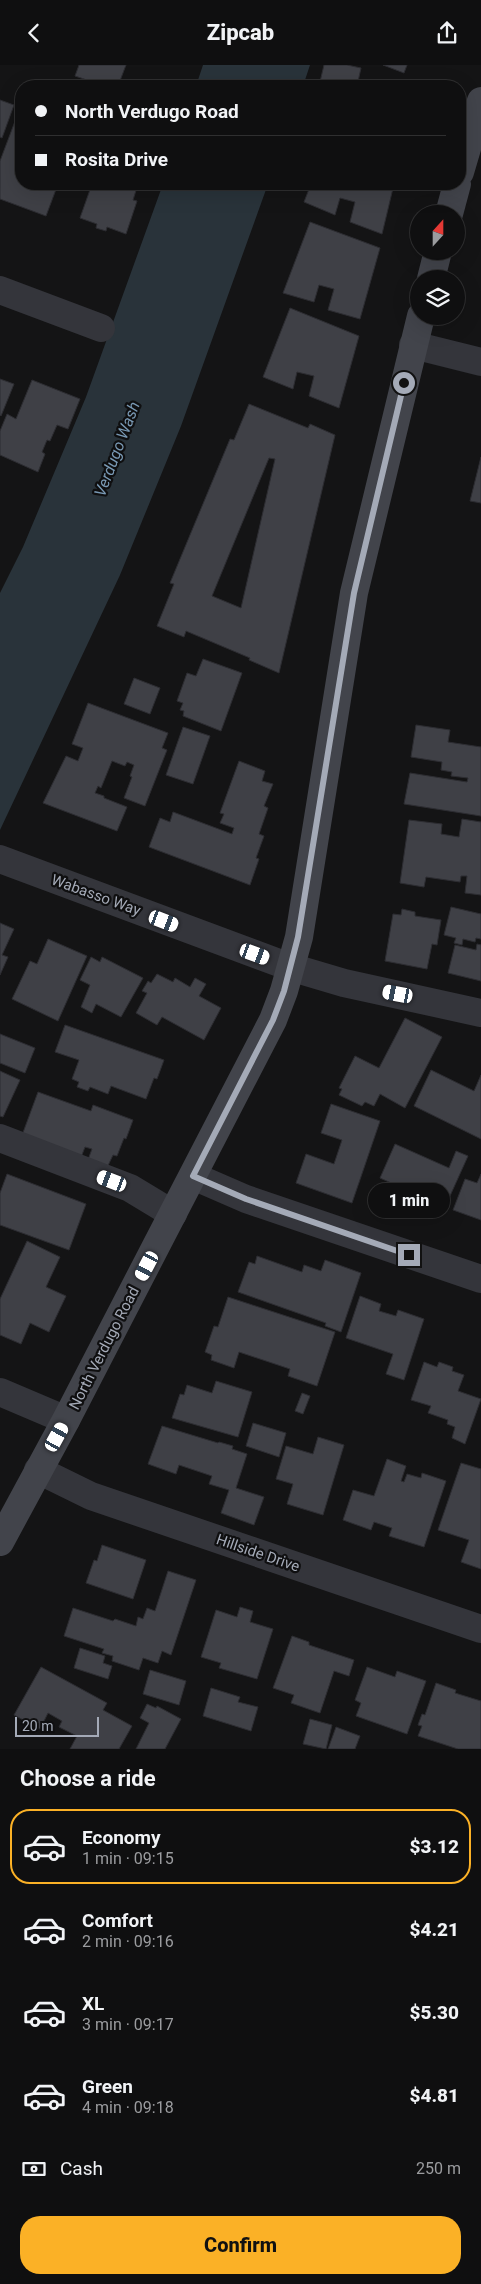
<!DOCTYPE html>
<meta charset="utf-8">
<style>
:root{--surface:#0f0f10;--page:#181819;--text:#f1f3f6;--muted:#9b9c9f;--line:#2f2f30;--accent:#fbb126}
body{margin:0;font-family:Roboto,sans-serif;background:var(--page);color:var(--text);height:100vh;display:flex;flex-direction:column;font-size:19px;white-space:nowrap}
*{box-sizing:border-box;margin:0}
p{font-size:16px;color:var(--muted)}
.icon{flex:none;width:28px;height:28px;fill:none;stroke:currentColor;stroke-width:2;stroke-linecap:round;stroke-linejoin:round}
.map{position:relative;height:1684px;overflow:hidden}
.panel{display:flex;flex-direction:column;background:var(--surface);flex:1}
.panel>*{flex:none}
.guide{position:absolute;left:15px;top:15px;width:451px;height:110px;border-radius:20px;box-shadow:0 5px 20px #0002,0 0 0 1px var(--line);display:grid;align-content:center;height:110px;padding:0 20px;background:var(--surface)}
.needle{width:32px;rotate:21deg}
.buttons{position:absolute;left:410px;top:140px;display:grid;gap:10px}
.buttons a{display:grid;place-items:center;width:55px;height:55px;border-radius:50%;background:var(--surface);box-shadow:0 5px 20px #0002,0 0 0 1px var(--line);font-size:25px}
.scale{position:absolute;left:15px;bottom:12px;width:84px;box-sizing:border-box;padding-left:5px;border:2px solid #a4aab7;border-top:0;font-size:14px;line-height:18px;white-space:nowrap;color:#a4aab7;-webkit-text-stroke:4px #0f0f10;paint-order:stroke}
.end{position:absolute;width:22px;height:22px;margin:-11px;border:6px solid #a4aab7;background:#111;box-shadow:0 0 0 2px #111}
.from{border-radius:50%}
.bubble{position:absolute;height:35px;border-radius:18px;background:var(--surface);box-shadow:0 5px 20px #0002,0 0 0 1px var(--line);font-size:16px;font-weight:800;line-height:35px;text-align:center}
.car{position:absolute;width:15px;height:30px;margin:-15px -8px;border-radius:6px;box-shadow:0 0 4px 1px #0007;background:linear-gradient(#fff 24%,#345 0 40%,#fff 0 76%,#345 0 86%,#fff 0)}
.guide b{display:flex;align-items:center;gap:18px;height:48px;font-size:19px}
.guide b+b{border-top:1px solid var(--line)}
.guide i{width:12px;height:12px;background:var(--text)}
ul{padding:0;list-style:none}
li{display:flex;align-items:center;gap:15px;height:75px;margin:0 10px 8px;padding:0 10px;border:2px solid transparent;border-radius:20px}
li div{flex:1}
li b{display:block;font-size:19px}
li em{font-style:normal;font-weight:800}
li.current{border-color:var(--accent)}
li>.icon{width:45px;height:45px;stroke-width:1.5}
h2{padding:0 20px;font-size:22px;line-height:60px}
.pay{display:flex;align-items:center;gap:12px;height:55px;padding:0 20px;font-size:19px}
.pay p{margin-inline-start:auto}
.button{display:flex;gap:10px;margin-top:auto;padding:10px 20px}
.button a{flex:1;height:58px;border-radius:20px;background:var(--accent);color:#111;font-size:20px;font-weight:800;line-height:58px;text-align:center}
header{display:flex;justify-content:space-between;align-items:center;height:65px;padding:0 20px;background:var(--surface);font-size:22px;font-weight:800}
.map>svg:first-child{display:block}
.water{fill:#29333a}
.building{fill:#3f4046;stroke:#2d2d32;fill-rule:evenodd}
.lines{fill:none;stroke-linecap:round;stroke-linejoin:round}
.minor{stroke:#34353b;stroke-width:28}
.secondary{stroke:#42444b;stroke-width:28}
.route{stroke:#a4aab7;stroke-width:6}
.labels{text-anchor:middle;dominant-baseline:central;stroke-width:4.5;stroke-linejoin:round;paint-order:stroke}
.street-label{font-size:15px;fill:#a4aab7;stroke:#0f0f10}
.water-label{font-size:16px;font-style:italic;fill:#7999b4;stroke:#0f0f10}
</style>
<header><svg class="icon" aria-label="back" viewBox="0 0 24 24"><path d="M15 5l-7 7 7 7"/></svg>Zipcab<svg class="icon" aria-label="share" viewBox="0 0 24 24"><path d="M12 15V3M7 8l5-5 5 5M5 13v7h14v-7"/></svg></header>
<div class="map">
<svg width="481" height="1684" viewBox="0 0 481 1684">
<rect width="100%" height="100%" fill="#141415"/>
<!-- water -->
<path class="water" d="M203 0H310L303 21H196Z
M163 119H268L181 361 120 510 0 765V528L23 482 86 332Z"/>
<!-- building -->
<path class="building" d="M79 0H126L118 21H105L75 11Z
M324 0H347L361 3 357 21H319Z
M383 0H407L404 8Z
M0 35 14 40 2 73 0 72Z
M17 51 21 53V119H58L46 151 0 134V96Z
M92 119H138L133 135 137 136 126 169 107 162 106 166 96 163 97 159 80 153Z
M311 119H394L382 169 350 157 355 137 340 133 335 150 304 137Z
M310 157 380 183 360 254 328 245 334 224 319 220 314 237 283 228Z
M290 243 359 271 339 343 309 331 314 311 297 307 293 324 263 312Z
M0 314 14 319 1 351 0 350Z
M32 315 80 334 68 364 57 360 50 376 47 375 42 387 45 389 38 407 0 390V366L7 349 16 354Z
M249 339 308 363 310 359 335 370 279 608 249 595 250 593 186 566 184 572 157 561 174 519 170 518 230 374 234 375ZM269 393 275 394 241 543 212 531Z
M481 392V438L470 436Z
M203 594 242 608 221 666 183 651 184 646 180 645 183 638 177 636 187 608 196 611Z
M134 613 160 623 150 649 124 639Z
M88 638 168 668 162 683 167 685 145 741 124 733 132 712 130 711 134 700 127 697 125 701 112 696 101 723 98 721 95 728 104 731V733L127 742 117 766 43 738 66 691 78 696 83 683 72 679Z
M416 660 450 665 448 677 481 682V751L404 739 410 708 467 717 468 713 451 711 452 707 441 705 442 697 411 692Z
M183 662 210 671 193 719 166 710Z
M239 696 265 706 262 716 273 719 264 741 268 743 259 769 264 771 256 793 259 794 250 820 149 782 160 753 170 757 173 747 232 769 234 763 220 758 224 749 220 748Z
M462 754 481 757V830L465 828 467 811H461L460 817 426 812 424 822 400 818 409 755 442 759 441 769 459 772Z
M451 842 481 849V874L476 873 475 877 463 874 462 880 454 878 456 873 444 870Z
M402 844 415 847V851L441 855 437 880 432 879 427 904 385 896 393 849 401 850Z
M0 858 14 864 2 890 8 892 0 910Z
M48 874 87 891 58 956 12 934 30 896 37 899Z
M477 879 481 880V916L448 908 455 880 476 885Z
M91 892 100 897 102 892 143 913 121 952 96 939 92 948 81 942 90 920 80 915Z
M157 909 173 917 175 913 190 922 195 913 206 919 199 931 221 943 204 975 162 952 157 960 136 948 147 928 142 926 148 916 151 918Z
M405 953 442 972 405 1043 380 1029 374 1041 365 1037 362 1041 339 1030 342 1024 339 1023 355 991 379 1003Z
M65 960 164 995 157 1014 154 1013 146 1034 111 1021 108 1029 90 1022 88 1026 77 1022 79 1017 72 1014 79 995 55 987Z
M0 969 35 983 25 1008 0 998Z
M431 1005 474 1026 481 1010V1074L414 1041Z
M0 1006 20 1015 3 1052 0 1051Z
M38 1027 91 1046 93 1040 133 1055 126 1074 124 1073 117 1091 113 1090 105 1107 86 1100 92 1084 85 1082 80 1095 21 1073Z
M331 1039 380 1056 352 1138 296 1118 306 1089 334 1099 342 1075 321 1068Z
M395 1079 449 1103 456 1086 468 1091 445 1142 380 1113Z
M7 1109 86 1139 69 1185 0 1160V1128Z
M481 1109V1155L453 1145 465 1114 477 1118Z
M27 1176 60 1192 46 1222 66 1231 49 1267 30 1258 21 1279 0 1270V1234Z
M257 1191 302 1207 304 1200 321 1206 325 1195 361 1208 341 1267 325 1261 326 1258 238 1227 249 1197 255 1199Z
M360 1231 381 1239 379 1246 396 1251 398 1245 424 1254 404 1315 386 1309 393 1289 346 1273Z
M228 1232 335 1267 317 1321 288 1311 290 1304 239 1287 234 1303 211 1295 212 1290 205 1287 214 1261 218 1262Z
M424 1297 437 1302 439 1297 453 1302 452 1306 464 1310 458 1326 481 1334 465 1379 452 1373 455 1362 447 1359 448 1355 428 1348 431 1341 411 1335Z
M216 1316 252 1327 238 1372 172 1353 180 1329 184 1330 187 1320 212 1328Z
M302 1328 310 1331 303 1349 295 1346Z
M253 1358 286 1368 279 1392 246 1381Z
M162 1361 218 1378 219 1377 233 1381 232 1384 247 1389 236 1423 264 1432 254 1460 221 1448 229 1425 209 1419 212 1411 179 1400 176 1409 148 1399Z
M318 1372 344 1380 323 1450 287 1439 293 1419 276 1414 286 1381 313 1389Z
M387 1394 406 1401 401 1416 404 1417 407 1409 421 1413 422 1408 446 1416 424 1482 389 1471 392 1463 374 1457 371 1465 343 1455 353 1425 374 1431Z
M461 1398 481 1404V1504L461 1497 469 1475 438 1465Z
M102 1480 146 1495 133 1534 86 1518 94 1495 97 1496Z
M168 1506 196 1515 171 1590 162 1586 158 1598 143 1593 139 1605 112 1596 113 1591 102 1588 104 1584 64 1571 73 1543 113 1556 115 1554 136 1561 138 1552 143 1554 147 1543 155 1546Z
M240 1542 253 1546 250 1557 273 1564 257 1614 219 1603 221 1598 201 1592 216 1545 237 1552Z
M292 1571 309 1577V1580L354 1595 349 1611 334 1606 320 1648 291 1638 294 1630 273 1623Z
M80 1583 105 1591 103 1598 112 1601 108 1614 74 1603Z
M41 1602 107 1638 103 1645 132 1661 119 1684H70L77 1671 59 1662 62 1656 48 1648 40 1664 14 1650Z
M367 1602 395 1612 397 1606 426 1616 407 1669 356 1651 361 1638 355 1635Z
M150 1605 186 1616 179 1640 143 1629Z
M436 1618 456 1625 455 1628 481 1636V1684H458L418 1671 422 1661 418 1660 422 1649 425 1650Z
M211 1623 240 1632 238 1637 258 1642 251 1666 203 1651Z
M147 1639 156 1643 157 1641 181 1654 165 1684H136L149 1658 140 1653Z
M310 1654 332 1660 326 1684 303 1679Z
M336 1662 360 1671 355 1684H328Z"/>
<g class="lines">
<!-- minor -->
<path class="minor" d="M0 225 101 263
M413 280 481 297
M0 794 290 902 344 918 481 948
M0 1073 130 1123 173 1149
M193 1111 246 1134 481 1214
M0 1327 66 1355
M38 1405 91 1431 481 1564"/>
<!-- secondary -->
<path class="secondary" d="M460 107 481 36
M449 149 457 119
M431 214 438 186
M0 1477 66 1355 273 955 284 926 299 872 354 528 421 251"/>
</g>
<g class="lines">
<!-- route -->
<path class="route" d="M404 318 354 528 298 872 284 926 273 955 193 1111 246 1134 409 1190"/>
</g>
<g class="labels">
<!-- street labels -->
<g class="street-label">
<text transform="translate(96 830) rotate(20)">Wabasso Way</text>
<text transform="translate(104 1283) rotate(-63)">North Verdugo Road</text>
<text transform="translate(258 1488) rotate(19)">Hillside Drive</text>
</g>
<!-- water labels -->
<g class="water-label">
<text transform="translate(117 384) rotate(-69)">Verdugo Wash</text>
</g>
</g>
</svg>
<div class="buttons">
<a><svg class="needle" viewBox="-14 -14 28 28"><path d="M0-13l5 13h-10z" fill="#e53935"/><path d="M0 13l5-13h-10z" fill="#9b9c9f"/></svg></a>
<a><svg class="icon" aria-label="layers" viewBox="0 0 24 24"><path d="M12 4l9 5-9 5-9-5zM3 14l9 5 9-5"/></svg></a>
</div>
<div class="scale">20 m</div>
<i class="end from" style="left:404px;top:318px"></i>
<i class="end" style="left:409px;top:1190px"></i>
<div class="bubble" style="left:368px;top:1118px;width:82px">1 min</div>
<i class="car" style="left:164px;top:856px;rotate:111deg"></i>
<i class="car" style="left:255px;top:889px;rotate:110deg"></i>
<i class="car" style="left:398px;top:929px;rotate:281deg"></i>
<i class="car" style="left:112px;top:1116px;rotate:291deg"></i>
<i class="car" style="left:147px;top:1201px;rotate:208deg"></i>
<i class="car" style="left:57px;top:1372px;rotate:29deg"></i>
<div class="guide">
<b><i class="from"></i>North Verdugo Road</b>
<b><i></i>Rosita Drive</b>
</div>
</div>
<section class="panel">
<h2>Choose a ride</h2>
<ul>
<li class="current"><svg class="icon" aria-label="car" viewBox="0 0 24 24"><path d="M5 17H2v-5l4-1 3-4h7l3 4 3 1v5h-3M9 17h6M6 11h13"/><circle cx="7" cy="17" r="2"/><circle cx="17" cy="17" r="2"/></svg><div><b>Economy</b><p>1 min · 09:15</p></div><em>$3.12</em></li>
<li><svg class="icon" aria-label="car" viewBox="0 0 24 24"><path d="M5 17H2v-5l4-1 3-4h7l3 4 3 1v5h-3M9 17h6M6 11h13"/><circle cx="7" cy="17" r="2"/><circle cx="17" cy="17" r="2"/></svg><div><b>Comfort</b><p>2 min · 09:16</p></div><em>$4.21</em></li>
<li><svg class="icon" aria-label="car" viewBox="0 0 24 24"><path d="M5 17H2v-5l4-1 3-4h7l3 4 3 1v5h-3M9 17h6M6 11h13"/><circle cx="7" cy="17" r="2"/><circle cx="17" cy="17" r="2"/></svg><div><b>XL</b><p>3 min · 09:17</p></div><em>$5.30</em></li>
<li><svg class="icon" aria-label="car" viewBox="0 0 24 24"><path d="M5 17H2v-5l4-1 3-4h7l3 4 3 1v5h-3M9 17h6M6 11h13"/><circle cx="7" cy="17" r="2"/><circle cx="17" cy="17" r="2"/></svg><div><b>Green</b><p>4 min · 09:18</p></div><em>$4.81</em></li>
</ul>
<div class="pay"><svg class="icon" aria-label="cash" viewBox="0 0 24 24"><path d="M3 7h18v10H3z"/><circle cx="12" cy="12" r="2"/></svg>Cash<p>250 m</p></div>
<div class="button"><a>Confirm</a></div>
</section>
